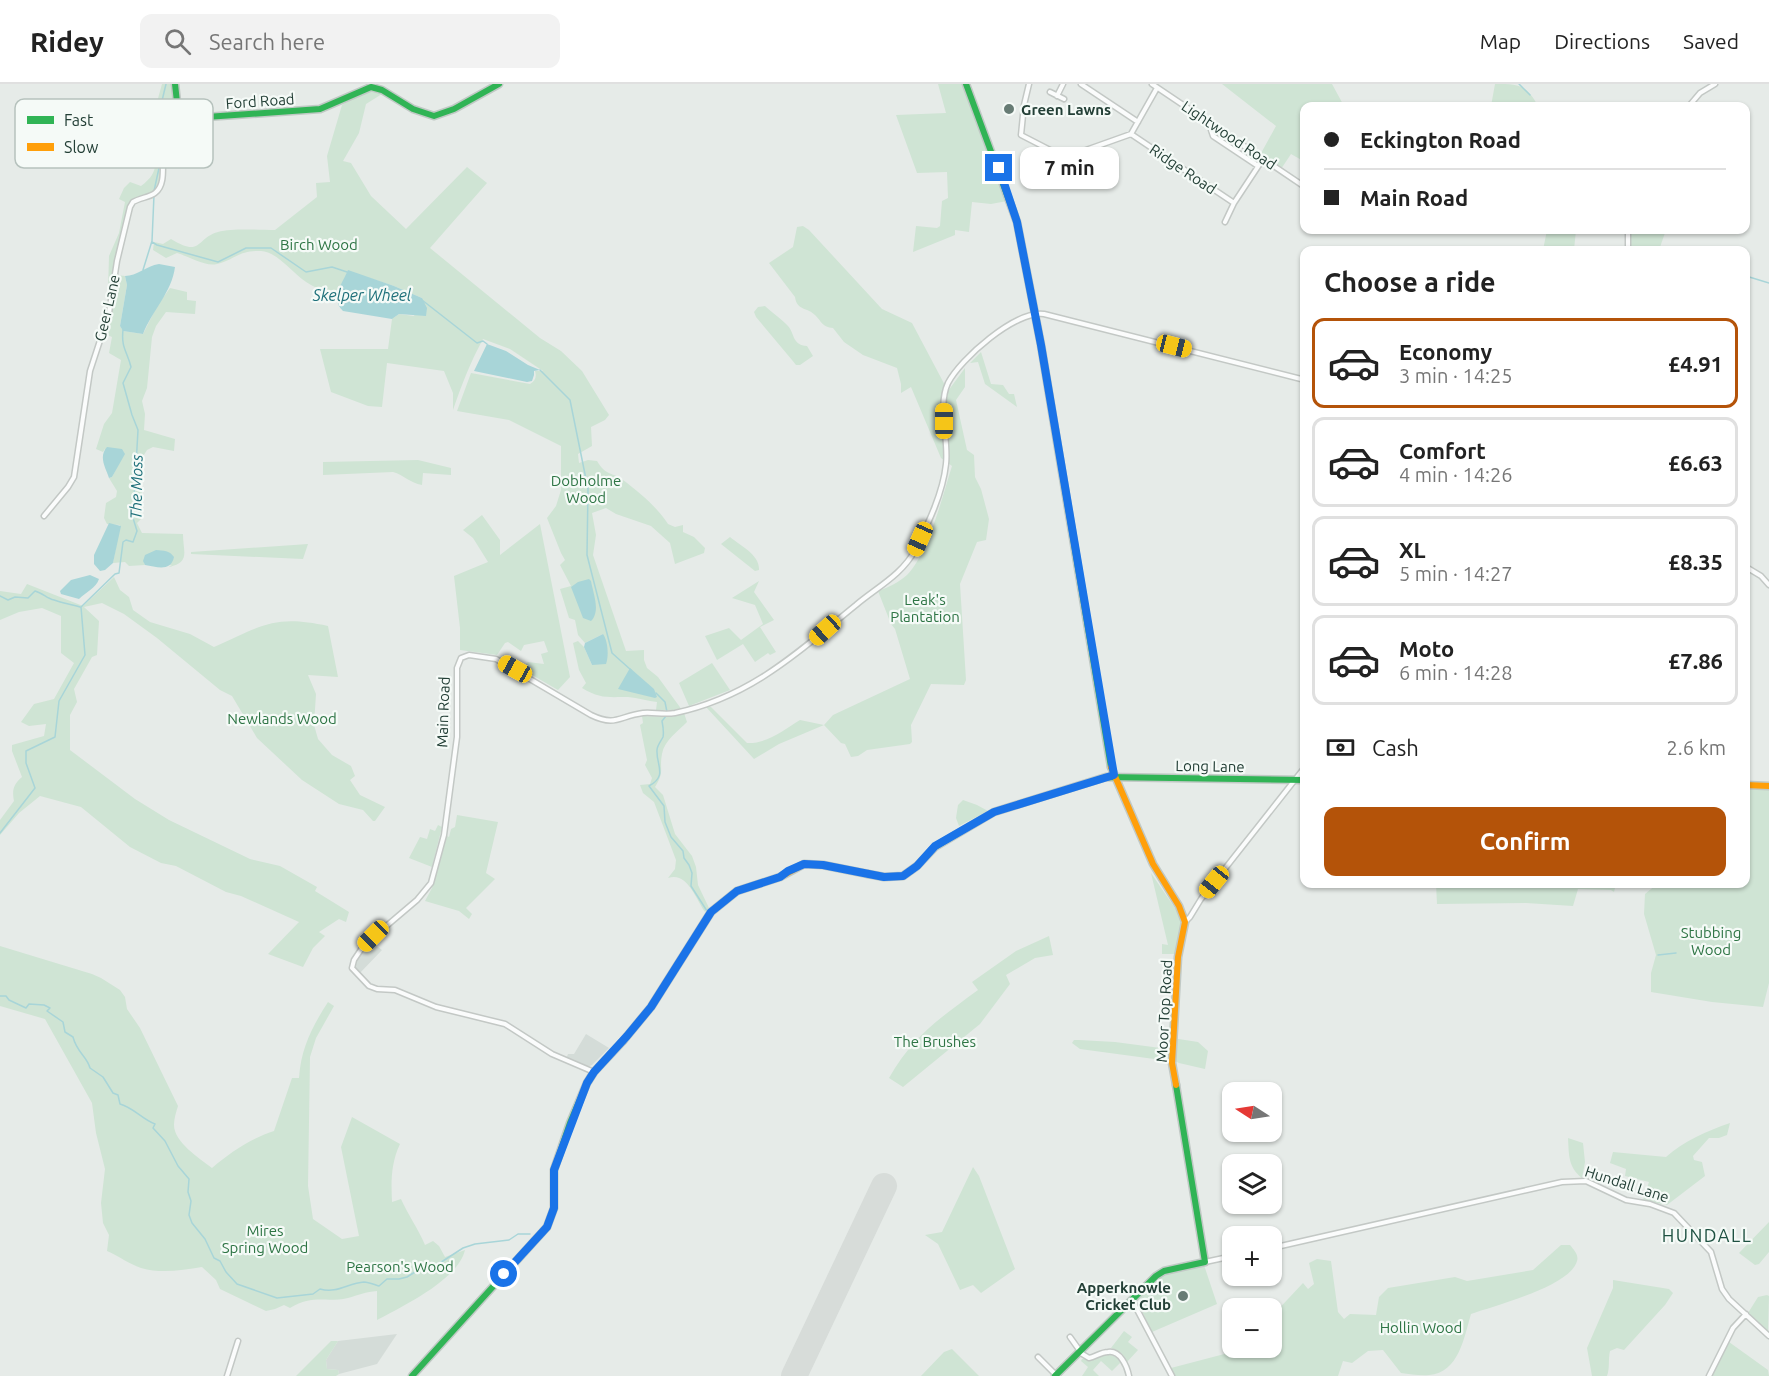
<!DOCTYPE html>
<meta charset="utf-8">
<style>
:root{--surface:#fff;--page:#f2f2f2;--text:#222;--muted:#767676;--line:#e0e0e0;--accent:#b45309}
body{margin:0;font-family:Ubuntu,sans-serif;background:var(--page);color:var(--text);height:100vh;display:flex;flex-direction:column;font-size:22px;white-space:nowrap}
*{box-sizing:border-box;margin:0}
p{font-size:20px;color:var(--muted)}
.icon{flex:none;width:33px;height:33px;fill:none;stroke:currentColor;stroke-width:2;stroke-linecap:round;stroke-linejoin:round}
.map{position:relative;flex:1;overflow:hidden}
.details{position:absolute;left:1300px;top:162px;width:450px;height:642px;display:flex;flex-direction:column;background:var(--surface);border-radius:12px;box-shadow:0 2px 4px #0004}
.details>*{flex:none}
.hud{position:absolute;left:1300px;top:18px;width:450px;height:132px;border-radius:12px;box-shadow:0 2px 4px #0004;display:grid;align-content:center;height:132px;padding:0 24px;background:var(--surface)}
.needle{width:39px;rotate:282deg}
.fabs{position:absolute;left:1222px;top:998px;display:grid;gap:12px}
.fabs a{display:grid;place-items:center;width:60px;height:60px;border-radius:12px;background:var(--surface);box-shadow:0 2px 4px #0004;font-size:30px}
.end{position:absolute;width:27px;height:27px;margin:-14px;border:8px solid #1a73e8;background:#fff;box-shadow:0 0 0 3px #fff}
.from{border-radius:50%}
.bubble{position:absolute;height:42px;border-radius:12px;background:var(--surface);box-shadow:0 2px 4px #0004;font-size:20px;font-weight:600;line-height:42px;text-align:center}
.car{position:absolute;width:18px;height:36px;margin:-18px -9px;border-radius:8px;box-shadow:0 0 4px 2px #0007;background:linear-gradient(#f5c518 24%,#345 0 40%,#f5c518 0 76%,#345 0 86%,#f5c518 0)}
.hud b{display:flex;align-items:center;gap:21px;height:57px;font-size:22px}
.hud b+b{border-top:2px solid var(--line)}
.hud i{width:15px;height:15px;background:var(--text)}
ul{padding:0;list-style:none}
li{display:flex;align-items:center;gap:18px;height:90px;margin:0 12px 9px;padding:0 12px;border:3px solid var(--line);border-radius:12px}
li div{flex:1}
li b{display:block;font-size:22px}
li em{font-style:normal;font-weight:600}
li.active{border-color:var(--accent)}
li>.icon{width:54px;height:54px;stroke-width:1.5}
h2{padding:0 24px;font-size:27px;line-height:72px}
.pay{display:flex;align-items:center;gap:15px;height:66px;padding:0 24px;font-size:22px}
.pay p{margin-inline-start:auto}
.action{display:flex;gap:12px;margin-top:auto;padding:12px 24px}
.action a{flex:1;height:69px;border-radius:12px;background:var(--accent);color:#fff;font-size:24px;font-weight:600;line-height:69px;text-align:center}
header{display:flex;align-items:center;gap:36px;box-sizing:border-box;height:84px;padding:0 30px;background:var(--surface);border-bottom:2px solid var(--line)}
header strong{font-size:28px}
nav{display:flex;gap:33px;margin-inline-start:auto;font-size:21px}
.search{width:420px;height:54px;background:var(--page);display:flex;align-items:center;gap:15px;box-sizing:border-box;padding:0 21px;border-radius:12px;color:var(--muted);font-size:22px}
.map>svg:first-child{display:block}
.built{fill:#d4dcd8}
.green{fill:#cfe4d4}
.water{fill:#a8d5d8}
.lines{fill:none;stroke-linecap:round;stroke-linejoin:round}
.stream{stroke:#a8d5d8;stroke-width:1.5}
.runway{stroke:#d7dcd9;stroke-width:26}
.street-casing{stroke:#c3c8c5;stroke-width:7}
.fast-casing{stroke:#c1c9c5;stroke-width:9}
.slow-casing{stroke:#c1c9c5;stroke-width:9}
.street{stroke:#fbfcfc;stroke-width:4}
.fast{stroke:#30b455;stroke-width:6}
.slow{stroke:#ff9f0a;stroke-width:6}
.route{stroke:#1a73e8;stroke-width:8}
.poi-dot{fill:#677b74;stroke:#f5faf7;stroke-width:2}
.labels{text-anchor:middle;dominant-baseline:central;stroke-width:4.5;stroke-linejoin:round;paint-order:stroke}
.street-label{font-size:15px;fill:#233f36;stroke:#f5faf7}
.poi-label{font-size:15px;font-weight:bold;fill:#233f36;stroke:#f5faf7;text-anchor:start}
.park-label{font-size:15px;fill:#2e7545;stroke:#f5faf7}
.water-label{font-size:16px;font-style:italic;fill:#1e707a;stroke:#f5faf7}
.quarter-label{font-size:18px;letter-spacing:1.5px;fill:#1f5142;stroke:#f5faf7}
.key{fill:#f5faf7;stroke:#b6c2bd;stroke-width:1.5}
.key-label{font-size:16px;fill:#233f36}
</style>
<header>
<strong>Ridey</strong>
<div class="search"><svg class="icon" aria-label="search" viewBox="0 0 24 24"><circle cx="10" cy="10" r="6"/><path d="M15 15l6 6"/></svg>Search here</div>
<nav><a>Map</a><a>Directions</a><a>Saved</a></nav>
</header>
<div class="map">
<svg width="1769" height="1292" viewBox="0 0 1769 1292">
<rect width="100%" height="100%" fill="#e6ebe8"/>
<!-- built -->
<path class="built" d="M370 857 382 866 359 890 354 883 355 879Z
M586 950 609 964 592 981 587 983 566 975 568 970H574Z
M397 1250 377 1280 339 1290 338 1286 327 1285 326 1276 338 1257Z"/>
<!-- green -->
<path class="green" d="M162 0H174C174 9 175 20 172 28 169 36 164 42 162 50 158 69 165 88 155 106L131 118 112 208 108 207 109 172 119 149 125 118 119 115 124 104 130 98 141 102C162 86 155 76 148 55L156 53 157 18Z
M938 0H962L1007 117 991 120 972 118 969 148 955 146V151L913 168 916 142 937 144 940 142 942 117 948 114 947 88 917 89 896 31 946 29Z
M1222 0H1332L1344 22H1305V78L1291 70 1281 85 1260 71 1276 42Z
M1495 0C1518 0 1526 0 1538 22H1491Z
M372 6 382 10 366 20 359 49 343 77 351 79 371 112 406 145 467 83 487 99 430 164 540 254 561 267 582 287 609 331 605 336 591 343 592 362 578 370 579 379 588 376 597 377C606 392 610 387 623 396 638 407 658 424 668 440L675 443 683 441V448L694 453 705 464 704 469 675 480 670 459 651 442 616 430 606 424 592 429 596 451 593 471 626 567 644 566V576L647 584 658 593 682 626H656L657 618C648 617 638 614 628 613 609 613 600 615 582 604L586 599 579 586 573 559 578 557 584 563 592 581 603 550 585 559 578 551 575 536 569 534 560 505 571 502 560 481 565 476 561 469 547 434 556 422 561 406V362L509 336 457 327 471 289 530 300C535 297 537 293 535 287H543L510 265 483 255C470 279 462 300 453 326V309L444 287 387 279 382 323 368 322 331 308 320 265H388L392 235 399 230 414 232 422 214 394 202 348 187 336 213C328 207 320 206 311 201 295 193 279 168 261 167 238 166 235 176 217 180 205 183 188 172 177 169L166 174 153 166 154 158 163 160 171 155C202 174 196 154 218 148 232 144 260 146 275 146L317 113 316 99 330 98 327 72 342 21 361 9Z
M803 142 809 146 882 225 912 239 948 307 965 284V303L956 316 967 366 974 371 975 393 981 405 989 435 986 456 977 458 960 500 966 596 964 601 931 600 911 641 912 658 910 660 867 666 858 672 851 673 845 660 841 659 824 641 779 660 754 675 706 623H711L747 659C767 660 784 646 800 636L824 641 833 631 910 595 895 545 891 540 878 507C889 503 898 499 907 491 928 470 943 411 952 382L941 374 911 303 901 309V300L897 284 863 271 844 258 833 244C822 243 822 238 815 231 807 223 797 227 795 213L769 179 793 163 797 143Z
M1547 146H1576L1574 166H1543Z
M1631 146H1666L1659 166 1630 162Z
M117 191 125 192 127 201 120 242 123 247 143 250 157 222 170 204 187 208V216L196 217 195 230 166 228 156 242 152 253 147 304 142 317 145 330 144 346 175 355 174 367 153 363 147 366 142 374V434L137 439 142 449 183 450C183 468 191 479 168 483L172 481 144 479 145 481 129 482 125 478 113 479 120 441 107 440 104 434 106 419 116 413 117 407 109 394 112 393 118 381 105 365 103 368 96 365 104 340 112 329 121 276 109 269 112 253 105 250 113 221Z
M765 222C772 229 782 235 788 242 795 250 792 261 807 262L813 272 800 281H796L792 276 756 233 754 228 758 223Z
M981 268 991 300 1003 301 1009 310H1014L1017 323 985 300 978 278 970 279Z
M418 376 451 384V391L423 389 422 401C410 399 404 391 393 388L323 391V378Z
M482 431 500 456V471L540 440 570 593 558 606 520 584 528 578 544 580 541 570 548 568 544 557 524 561 521 567 508 558 505 559 497 571 460 566V544L454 492 488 478 473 454 463 446Z
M730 453C741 462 760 471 759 486L755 487 721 460Z
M308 460 303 475 191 470V468Z
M114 493 120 506 129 513 133 526 150 538 190 550 214 563C261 542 274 530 328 542L338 593 308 591 316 610 314 641 318 655 332 671 351 682 355 692 350 696 360 711 385 723 375 737H373L363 726 339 720 302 696 257 654 232 612 220 606 157 554 124 530 102 519 84 523 99 537 97 571 92 573 74 605 77 618 70 631V666L135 715 169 736 250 775 280 782 317 803 315 807 349 828 346 838 339 835 319 848 325 852 313 864 303 883 268 870 299 838 241 812 226 808 176 782 161 779 130 763 81 723 40 712 19 729 0 751V736L14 717C12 706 13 701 22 693L12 667V661L44 652 46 640 29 642 21 638 34 620 54 615 74 579 61 569V532L42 524 19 528 0 536V507L21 510 27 500 83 522Z
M759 497 754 508 774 536 760 543 776 568 770 571 768 569 755 578 743 560 717 576 705 552 729 544 741 556 763 540 755 521 732 514Z
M712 579 730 606 689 622 679 599Z
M684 629 687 638C678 647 664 657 662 670 659 686 665 687 655 703L663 711 675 750 692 772 696 783 698 801 709 824 705 828C696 815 687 787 668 794L675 785 676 776 654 718 643 709 640 701 650 700 652 694 645 681 647 676 640 641 643 639 642 632 671 633Z
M1746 704 1769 705V899L1763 923 1712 918 1651 908V889L1656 871 1644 830 1645 810 1657 800H1746Z
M963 716 977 721 988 727 959 742 956 734 958 721Z
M457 731 498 738 486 789 495 795 466 824 472 830 469 835 459 827 425 817 432 804 447 752 449 753 451 745 455 743Z
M438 741 442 743 432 783 409 774 420 753 427 755 430 745 435 747Z
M1151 789 1177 827 1181 838 1175 870H1162V860L1168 861Z
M1436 800H1616L1614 808 1611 806 1578 805 1573 822 1526 819 1437 820Z
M1049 852 1053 871 1035 874 1006 891 1010 900 980 940 903 1003 889 994C913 952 940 934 978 906L972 898 1016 867Z
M0 862 92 890 101 894 120 906 125 913 127 925 140 944 178 1022C176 1028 174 1035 174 1041 174 1058 199 1074 212 1084 231 1068 250 1055 274 1047L292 994H299C301 964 312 943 328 918L334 922 316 954 310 973 308 1102 313 1135 342 1155 359 1152 341 1063 352 1033 400 1060C391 1079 391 1097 392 1118L401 1115C408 1131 418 1144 425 1161L433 1157 439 1162 445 1173 465 1166C458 1196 403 1222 377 1236V1207C366 1208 358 1211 348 1214 325 1219 313 1210 290 1224L284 1221 275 1225 266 1227 220 1205 216 1196 202 1183C182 1186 162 1190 141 1184 129 1180 119 1172 107 1167L109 1151 103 1139 101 1119 105 1085 96 1049 92 1019 45 935 0 922Z
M1170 934 1172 935V954L1198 958 1208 967 1205 985 1179 979 1169 974V977L1080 965 1072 959 1074 956H1079L1115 958 1168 965Z
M1730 1039 1727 1051 1719 1054H1709L1693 1072 1694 1076 1702 1078 1705 1092 1667 1121 1643 1116 1649 1098 1625 1092 1626 1085 1610 1079 1613 1068 1666 1073C1684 1057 1707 1047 1730 1039Z
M1568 1054 1583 1059 1585 1078 1582 1094C1568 1083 1569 1071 1568 1054Z
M973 1083 979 1092 1015 1185 981 1209 973 1201 960 1206 938 1160 925 1151 942 1148Z
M1769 1138V1168L1759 1180 1755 1181 1739 1169Z
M1561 1161H1570C1574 1166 1579 1171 1577 1177 1571 1202 1494 1222 1471 1230 1464 1253 1459 1289 1429 1291 1420 1292 1410 1290 1401 1289L1383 1266 1368 1267 1352 1279 1343 1277 1338 1292H1175L1171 1284 1251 1263H1272V1232L1303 1199 1308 1205 1314 1200 1309 1179 1317 1175 1331 1177 1338 1228 1344 1235 1350 1230 1376 1231 1379 1213 1388 1204 1455 1193 1467 1197 1533 1186Z
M1204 1181 1217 1220 1152 1248 1139 1221 1142 1210 1161 1192Z
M1613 1196 1669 1205 1673 1209 1665 1221 1624 1266 1617 1264 1610 1267C1608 1276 1610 1284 1607 1292H1592L1587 1264 1613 1204Z
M1767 1211 1769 1212 1768 1249 1748 1229 1758 1213Z
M1124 1247 1132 1253 1128 1258 1138 1266 1127 1278 1121 1269 1111 1264Z
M331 1257H338L326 1276 327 1285 338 1286 339 1290 336 1292H296Z
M1729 1258 1768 1286 1769 1292H1712Z
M952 1265 979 1292H921L944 1268Z
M1107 1270 1117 1273 1121 1278 1112 1287 1101 1277 1093 1286 1099 1292H1082L1088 1283 1081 1277 1082 1275H1095Z"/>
<!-- water -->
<path class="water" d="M159 180 175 183C172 208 152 227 143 250L123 247 120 242 127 201 125 192C137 192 146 182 159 180Z
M348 186 394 202 422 214 427 224 426 232 399 230 392 235 343 227C330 215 342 200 348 186Z
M487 260 506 267 528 281 540 286 534 287V291L532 297 527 298 474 287Z
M107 363 122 365 125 370 112 393 109 394C106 384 98 373 107 363Z
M109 439 121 442 113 479 105 486 100 487 94 480V471Z
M156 466C164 467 169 466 174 473 171 488 157 483 145 481L143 477 145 471Z
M90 491 99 495C96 504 86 508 79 515L61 510 60 507 71 496Z
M589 495 591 497C593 509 601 527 591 537L583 534 571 503 578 498Z
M603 550C608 557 609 572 606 580L592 581 584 563 585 559Z
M630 584 654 605 657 613 655 614 618 605Z"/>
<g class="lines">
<!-- stream -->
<path class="stream" d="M1519 0 1530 11
M154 107 159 84 158 62 161 21 166 0
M152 158 157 161 218 178 246 164H271L306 188 332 183 347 188
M1658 165 1662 166
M143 186 152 157 154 111
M1746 192 1769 199
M422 216 477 259 483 257 487 260
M540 286 570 316 588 405 587 471 612 569 631 586
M0 512 8 516 15 513 28 514 35 507C43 509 47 515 54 516 62 519 71 520 80 523
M656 609 665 618 667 628
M666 632 662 637C663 642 664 648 663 653 661 657 657 662 657 666 656 681 668 692 649 702L664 722 665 738 671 753 683 767 684 774 689 781 692 789 691 802 707 827
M0 749 35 704 26 679V667L55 653 59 617 85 571 81 523 115 490 119 489 123 458 126 456 133 458 137 447 133 434 138 346 132 331 123 299 131 283C127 267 121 264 123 246
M1658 871 1676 869
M0 912H6L9 916 26 924 29 920 44 921 50 924 47 927 63 938 65 948 73 953C77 969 87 972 90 984L103 993 113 1009 118 1011 120 1020C134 1024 142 1035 155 1040L153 1044 165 1057 178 1082 189 1095 188 1108 191 1117 189 1131 192 1139 205 1155 214 1174 220 1177 226 1188 237 1200 277 1214 313 1210 320 1205C337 1210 348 1199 364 1198 369 1198 375 1201 379 1202L387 1195H399L407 1193 415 1188 429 1186 463 1164 475 1160 509 1156 518 1150H530"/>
<!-- runway -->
<path class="runway" d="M794 1292 884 1102"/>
<defs>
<path id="street" d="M1029 0 1024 21 1021 51 1056 69 1072 71 1131 50 1157 4
M1081 0 1138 38
M1152 0 1305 103
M1050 8 1064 15
M1057 12 1063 0
M1689 22 1700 9 1715 0
M1214 42 1211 46 1213 52 1258 82
M1131 50 1234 119
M1225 138 1234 119 1263 75
M1628 166V146
M44 432 68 403 74 393 90 287 109 229 117 177 130 123 133 118C140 114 150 113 155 109 174 95 149 51 178 28
M1746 483 1761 492 1769 501
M1185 838 1190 833 1201 815 1305 683
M594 988 552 970 505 940 436 923 395 906 377 905 369 902 352 884 354 876 364 861 417 816 431 799 444 751 457 653V584L461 574 469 571 496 575 591 631C616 643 619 632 643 629 653 628 664 631 675 629 751 613 798 568 856 521 876 504 903 490 915 466 928 440 943 409 946 380 949 355 937 323 948 299 960 275 1016 226 1044 230L1305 296
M1272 1164 1562 1098 1586 1097 1626 1116 1650 1120 1674 1129 1711 1168 1722 1205 1729 1215 1769 1252
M1205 1178 1233 1172
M1132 1216 1172 1292
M1070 1253 1080 1267
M1079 1268 1089 1274C1095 1273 1101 1268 1108 1268 1120 1266 1127 1282 1129 1292
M1038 1273 1056 1291
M227 1292 238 1257
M1709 1292 1733 1244 1746 1230"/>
<path id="fast" d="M175 0 178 27 186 33 192 34 320 25 371 3 382 6 413 25 434 32 454 25 499 0
M966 0 1017 138 1041 261 1111 683
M868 790 884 793 903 792 917 782 935 763 994 728 1106 693 1305 696
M412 1292 547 1143 554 1124V1086L570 1039 587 999 594 988 623 957
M1055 1292 1156 1192 1164 1187 1205 1178 1176 1001"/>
<path id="slow" d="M1111 683 1153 780 1179 822 1185 838 1178 873 1172 979 1176 1001
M1746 701 1769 702
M623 957 651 923 711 828 737 807 780 793 804 780 823 781 868 790"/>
</defs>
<!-- street casing -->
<use href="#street" class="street-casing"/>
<!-- fast casing -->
<use href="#fast" class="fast-casing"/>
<!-- slow casing -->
<use href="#slow" class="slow-casing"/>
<!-- street -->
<use href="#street" class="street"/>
<!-- fast -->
<use href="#fast" class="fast"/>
<!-- slow -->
<use href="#slow" class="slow"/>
</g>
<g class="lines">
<!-- route -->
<path class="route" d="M504 1190 547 1143 554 1124V1086L587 999 594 988 627 952 651 923 711 828 737 807 780 793 788 787 804 780 823 781 884 793 903 792 917 782 935 762 994 728 1114 691 1041 261 1017 138 999 84"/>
</g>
<!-- markers -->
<g class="poi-dot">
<circle cx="1009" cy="25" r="6"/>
<circle cx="1183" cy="1212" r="6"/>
</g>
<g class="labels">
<!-- street labels -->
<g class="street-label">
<text transform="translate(260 17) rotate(-4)">Ford Road</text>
<text transform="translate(1229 51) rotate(34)">Lightwood Road</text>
<text transform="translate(1183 85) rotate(34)">Ridge Road</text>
<text transform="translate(107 224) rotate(-77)">Geer Lane</text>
<text transform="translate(443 628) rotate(-88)">Main Road</text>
<text transform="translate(1210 682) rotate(1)">Long Lane</text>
<text transform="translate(1164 927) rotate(-87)">Moor Top Road</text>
<text transform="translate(1627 1100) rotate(18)">Hundall Lane</text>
</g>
<!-- poi labels -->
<g class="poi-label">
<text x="1021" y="25">Green Lawns</text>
<text x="1171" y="1203" text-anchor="end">Apperknowle<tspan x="1171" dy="17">Cricket Club</tspan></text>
</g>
<!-- park labels -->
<g class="park-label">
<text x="319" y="160">Birch Wood</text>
<text x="586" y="396">Dobholme<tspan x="586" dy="17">Wood</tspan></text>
<text x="925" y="515">Leak's<tspan x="925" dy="17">Plantation</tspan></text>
<text x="282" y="634">Newlands Wood</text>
<text x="1711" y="848">Stubbing<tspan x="1711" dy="17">Wood</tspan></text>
<text x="935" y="957">The Brushes</text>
<text x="265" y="1146">Mires<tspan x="265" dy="17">Spring Wood</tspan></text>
<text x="400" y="1182">Pearson's Wood</text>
<text x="1421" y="1243">Hollin Wood</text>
</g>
<!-- water labels -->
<g class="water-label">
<text x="362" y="211">Skelper Wheel</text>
<text transform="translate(136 403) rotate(-89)">The Moss</text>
</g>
<!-- quarter labels -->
<g class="quarter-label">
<text x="1707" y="1151">HUNDALL</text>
</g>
</g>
<!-- legend -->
<rect x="15" y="15" width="198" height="69" rx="9" class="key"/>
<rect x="27" y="32" width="27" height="8" fill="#30b455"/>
<rect x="27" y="59" width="27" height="8" fill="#ff9f0a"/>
<g class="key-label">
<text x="64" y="42">Fast</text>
<text x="64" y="69">Slow</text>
</g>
</svg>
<div class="fabs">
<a><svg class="needle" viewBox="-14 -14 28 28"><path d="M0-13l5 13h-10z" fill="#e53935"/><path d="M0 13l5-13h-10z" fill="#767676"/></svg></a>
<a><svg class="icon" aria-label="layers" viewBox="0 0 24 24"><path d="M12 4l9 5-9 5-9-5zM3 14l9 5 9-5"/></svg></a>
<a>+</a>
<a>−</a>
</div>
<i class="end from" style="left:504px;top:1190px"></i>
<i class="end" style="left:999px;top:84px"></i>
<div class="bubble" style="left:1020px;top:63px;width:99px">7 min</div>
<i class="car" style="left:1174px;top:262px;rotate:104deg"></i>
<i class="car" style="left:944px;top:337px;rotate:0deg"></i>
<i class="car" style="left:920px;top:455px;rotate:204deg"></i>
<i class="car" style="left:825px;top:546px;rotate:228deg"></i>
<i class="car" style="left:515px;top:585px;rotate:299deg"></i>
<i class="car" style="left:1214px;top:798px;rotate:219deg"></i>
<i class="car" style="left:373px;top:852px;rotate:225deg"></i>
<div class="hud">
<b><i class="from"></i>Eckington Road</b>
<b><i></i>Main Road</b>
</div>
<section class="details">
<h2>Choose a ride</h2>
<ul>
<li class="active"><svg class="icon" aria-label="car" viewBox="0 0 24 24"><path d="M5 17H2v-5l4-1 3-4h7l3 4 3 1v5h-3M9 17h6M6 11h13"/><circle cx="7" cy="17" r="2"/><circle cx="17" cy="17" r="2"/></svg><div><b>Economy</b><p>3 min · 14:25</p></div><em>£4.91</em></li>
<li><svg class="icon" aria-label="car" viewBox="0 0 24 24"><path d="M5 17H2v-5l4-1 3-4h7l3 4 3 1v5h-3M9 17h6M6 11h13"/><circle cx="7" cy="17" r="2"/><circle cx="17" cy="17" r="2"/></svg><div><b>Comfort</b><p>4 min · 14:26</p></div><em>£6.63</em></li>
<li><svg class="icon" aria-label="car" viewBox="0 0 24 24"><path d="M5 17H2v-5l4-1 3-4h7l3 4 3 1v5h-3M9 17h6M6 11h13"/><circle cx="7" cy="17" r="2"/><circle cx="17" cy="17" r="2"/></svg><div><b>XL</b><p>5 min · 14:27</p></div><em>£8.35</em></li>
<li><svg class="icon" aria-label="car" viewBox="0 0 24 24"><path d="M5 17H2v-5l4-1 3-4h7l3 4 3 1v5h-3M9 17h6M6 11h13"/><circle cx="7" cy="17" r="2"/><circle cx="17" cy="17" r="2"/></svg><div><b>Moto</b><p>6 min · 14:28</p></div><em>£7.86</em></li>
</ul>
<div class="pay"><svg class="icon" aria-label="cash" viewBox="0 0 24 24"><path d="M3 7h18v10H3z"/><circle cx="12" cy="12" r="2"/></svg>Cash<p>2.6 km</p></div>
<div class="action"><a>Confirm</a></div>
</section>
</div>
